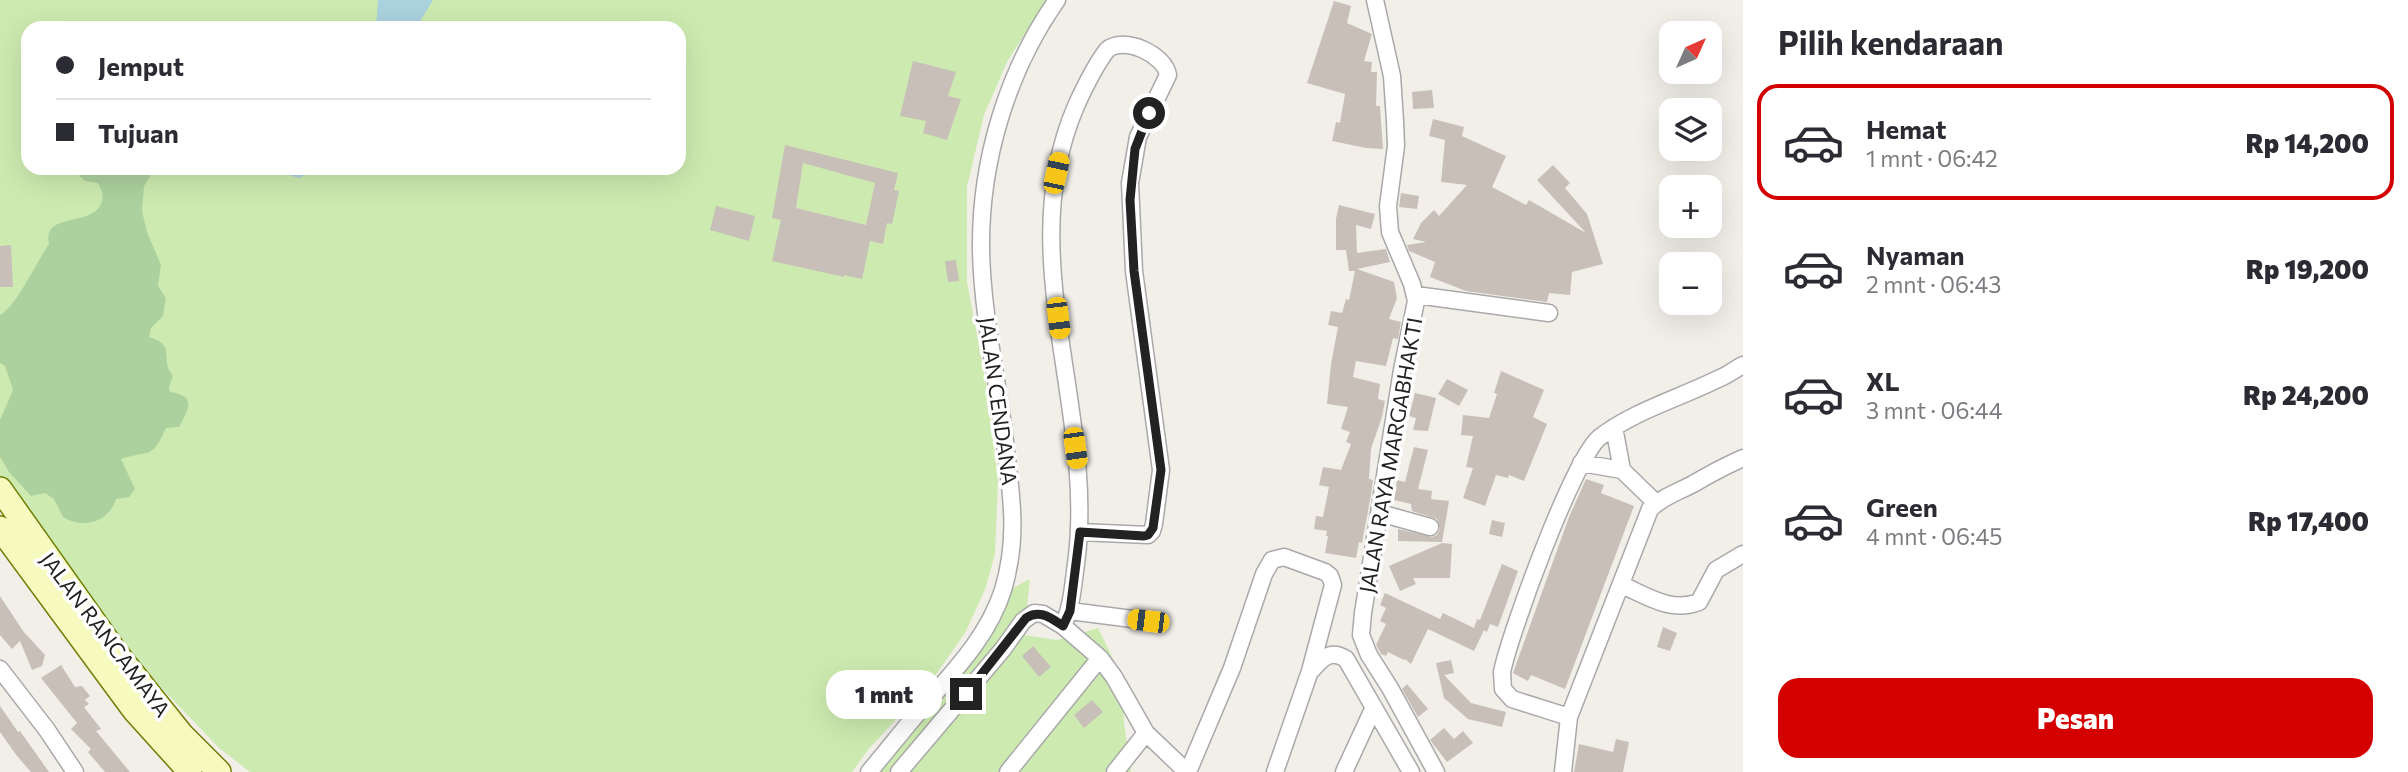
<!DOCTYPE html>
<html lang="id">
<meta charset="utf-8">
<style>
:root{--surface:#fff;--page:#f7f7f7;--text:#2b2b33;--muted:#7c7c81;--line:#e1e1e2;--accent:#d40000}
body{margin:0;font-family:Commissioner,sans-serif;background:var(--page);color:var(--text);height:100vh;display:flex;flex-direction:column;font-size:26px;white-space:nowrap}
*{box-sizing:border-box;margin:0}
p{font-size:23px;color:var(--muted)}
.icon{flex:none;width:38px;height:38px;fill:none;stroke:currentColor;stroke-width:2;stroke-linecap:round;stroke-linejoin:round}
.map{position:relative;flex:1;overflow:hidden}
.drawer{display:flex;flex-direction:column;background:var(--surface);width:665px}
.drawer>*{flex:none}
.banner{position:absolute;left:21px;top:21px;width:665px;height:154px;border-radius:21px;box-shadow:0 7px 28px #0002;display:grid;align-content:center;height:154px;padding:0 35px;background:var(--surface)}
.needle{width:46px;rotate:45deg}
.buttons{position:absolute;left:1659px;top:21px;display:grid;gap:14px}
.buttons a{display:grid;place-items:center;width:63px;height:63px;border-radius:14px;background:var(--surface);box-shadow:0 7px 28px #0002;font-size:35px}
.end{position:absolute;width:32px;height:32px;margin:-16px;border:9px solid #222;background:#fff;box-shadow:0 0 0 4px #fff}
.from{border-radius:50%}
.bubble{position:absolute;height:49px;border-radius:21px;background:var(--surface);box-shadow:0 7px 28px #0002;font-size:23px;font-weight:800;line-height:49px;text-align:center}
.car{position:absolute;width:21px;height:42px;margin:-21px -10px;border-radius:9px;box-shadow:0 0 5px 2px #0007;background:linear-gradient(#f5c518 24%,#345 0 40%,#f5c518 0 76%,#345 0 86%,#f5c518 0)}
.banner b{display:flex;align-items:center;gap:24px;height:66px;font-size:26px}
.banner b+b{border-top:2px solid var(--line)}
.banner i{width:18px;height:18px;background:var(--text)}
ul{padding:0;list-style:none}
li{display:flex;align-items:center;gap:21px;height:116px;margin:0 14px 10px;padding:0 21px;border:4px solid transparent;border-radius:21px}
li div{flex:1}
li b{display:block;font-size:26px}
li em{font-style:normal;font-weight:800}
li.active{border-color:var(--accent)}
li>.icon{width:63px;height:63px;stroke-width:1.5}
h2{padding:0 35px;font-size:32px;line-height:84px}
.cta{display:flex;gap:14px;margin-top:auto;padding:14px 35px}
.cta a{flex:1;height:80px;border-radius:21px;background:var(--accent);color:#fff;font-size:28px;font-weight:800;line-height:80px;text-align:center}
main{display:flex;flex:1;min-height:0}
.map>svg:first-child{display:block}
.grass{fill:#cdebb0;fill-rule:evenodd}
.forest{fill:#add19e}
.water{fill:#aad3df}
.building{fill:#c7bfb8;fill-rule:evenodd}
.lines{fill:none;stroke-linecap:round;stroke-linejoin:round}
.street-casing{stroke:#a9a9a9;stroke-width:19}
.secondary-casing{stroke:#707d05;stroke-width:26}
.street{stroke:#fff;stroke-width:16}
.secondary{stroke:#f7fabf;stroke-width:23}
.route{stroke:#222;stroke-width:9}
.labels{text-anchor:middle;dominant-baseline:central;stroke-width:7;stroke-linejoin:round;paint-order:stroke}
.street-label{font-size:21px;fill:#222;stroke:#fff}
</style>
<main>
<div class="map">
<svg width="1743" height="772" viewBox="0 0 1743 772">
<rect width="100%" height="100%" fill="#f2efe9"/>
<!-- grass -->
<path class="grass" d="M0 0H1046L1007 62 984 115 967 187V282L986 383 998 481 995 554 985 590 965 633 932 680 868 750 852 772H250L219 748 132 657 0 475ZM28 28H679V168H28Z
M1030 579 1024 635 1057 640 1098 628 1121 675 1124 722 1131 772H872L1005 592Z"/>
<!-- forest -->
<path class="forest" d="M79 168H155L144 186 142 211 147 232 161 265 158 286 166 298 163 316 151 328 149 337C177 345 159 359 173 376L169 387 170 392C198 396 188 410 179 427L166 428C151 461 151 449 121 459L135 489 129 497 116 499C109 523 82 529 63 517L54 499 45 493 31 496 9 472 0 457V420L13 390 5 366 0 363V315C16 307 37 261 49 244 44 221 67 222 83 217 101 212 108 199 98 183L85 181 78 174Z"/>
<!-- water -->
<path class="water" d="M378 0H433L416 28H376Z
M276 168H318L299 178 282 173Z"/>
<!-- building -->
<path class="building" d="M1334 1 1351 6 1347 23 1372 34 1364 61 1372 62 1371 72H1377L1376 106H1380L1383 149 1366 148 1332 141 1336 122 1340 123 1345 94 1307 83Z
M913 61 956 72 948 96 961 99 947 140 923 133 926 121 900 116Z
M1432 90 1434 108 1413 109 1412 92Z
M1433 119 1464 127 1462 136 1506 156 1492 187 1526 205 1529 200 1586 233 1537 180 1553 165 1570 183 1565 188 1587 214 1603 264 1572 272 1570 295 1549 293 1547 302 1466 291 1430 277 1435 262 1409 251 1407 245 1426 242 1413 239 1421 223 1434 210 1439 216 1467 185 1441 182 1445 140 1429 136Z
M785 145 898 173 894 190 899 191 892 224 887 223 883 244 870 241 862 279 844 275V277L772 261 781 220 772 218ZM803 163 875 183 866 225 796 208Z
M1401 193 1419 196 1417 209 1399 207Z
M1339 205 1375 214 1371 229 1356 225 1357 253 1386 249 1390 262 1357 269 1394 282 1397 298 1389 319 1401 322 1398 339 1393 338 1386 366 1356 361 1353 377 1380 384 1378 399 1385 401 1382 417 1371 449 1369 479 1373 480 1371 495 1362 543 1359 542 1356 558 1325 553 1328 536H1326L1327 531 1314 529 1316 516 1323 517 1329 487 1319 485 1323 467 1341 470 1351 444 1346 442 1350 432 1341 429 1348 407 1327 404 1331 364 1338 327 1328 325 1331 311 1342 313 1346 299 1349 300 1355 271H1349L1346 250H1336V219Z
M716 206 755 216 749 241 710 230Z
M11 245 13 287H0V246Z
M956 260 959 281 948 282 945 261Z
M1501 371 1544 390 1533 417 1547 424 1524 481 1509 475 1508 478 1496 475 1485 506 1463 498 1473 468 1466 467 1473 436 1461 435 1463 415 1489 418 1497 394 1494 393Z
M1447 379 1468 390 1459 406 1438 394Z
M1415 393 1436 398 1428 431 1413 430 1416 418 1409 416Z
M1414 447 1428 450 1418 489 1432 491 1431 499 1449 501 1442 542 1398 541V529L1432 537 1437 535 1440 529 1437 519 1412 511 1411 504 1394 500 1397 480 1405 482Z
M1586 479 1604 485 1601 493 1634 506 1565 689 1531 675 1528 681 1513 673 1569 517Z
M1492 520 1505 523 1502 537 1489 534Z
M1442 543 1452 544 1450 578H1413L1416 584 1400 591 1389 566Z
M1502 564 1518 571 1498 627 1490 624 1487 632 1484 630 1474 651 1428 629 1411 664 1405 659 1404 660 1388 652 1386 656 1381 654 1376 645 1386 624 1380 621 1386 608 1380 605 1385 593 1440 619 1443 613 1474 628 1477 619 1480 620Z
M0 596 23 631 45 655 42 666 32 670 20 641 12 649 0 635Z
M1663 627 1677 633 1670 651 1657 647Z
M1033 646 1051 667 1039 677 1022 656Z
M1451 660 1454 673 1444 675 1471 703 1506 712 1502 727 1468 719 1444 698 1436 663Z
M61 665 75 687 82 686 90 696 85 700 89 704 84 707 101 729 96 731 130 772H105L88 752 91 749 71 729 77 723 41 678Z
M1407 684 1428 709 1418 717 1402 689Z
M1092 700 1103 712 1084 728 1074 715Z
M0 706 18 732 20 731 49 772H31L17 756 0 732Z
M1444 728 1454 739 1463 731 1473 743 1447 762 1430 740Z
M1616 739 1629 742 1623 772H1574L1579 744 1613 752Z"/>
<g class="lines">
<defs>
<path id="street" d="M1375 0 1392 76 1395 121 1396 146 1388 206 1390 232 1412 284 1416 301 1402 370 1363 613 1361 635 1369 655 1390 688 1436 772
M1416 295 1549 313
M1614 427 1622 470
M1581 463 1622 470 1656 503
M1380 513 1430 527
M1622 585C1647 596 1671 613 1699 602L1716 570 1743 554
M1070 611 1148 621
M1063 626C1072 606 1073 585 1076 564 1097 410 1011 256 1076 106 1085 86 1094 67 1107 50 1124 35 1165 55 1168 75L1138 137 1130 183 1134 271 1161 470 1154 524 1152 531 1148 535 1080 532
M0 669 47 730 75 772
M1312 670C1322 658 1331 649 1346 659L1411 772
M1569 717 1512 699 1503 689 1502 672C1510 633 1574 457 1600 437 1636 410 1680 398 1720 378 1728 375 1735 369 1743 365
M869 772C885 753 900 734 916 715 949 676 987 640 1003 590 1020 533 1010 489 1004 433 996 372 982 311 981 249 980 162 1007 71 1057 0
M899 772 1003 649 1023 621 1034 613 1043 614 1063 626 1100 658 1114 677 1146 733 1187 772
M1008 772 1100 658
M1115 772 1146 733
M1188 772 1232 668 1264 574 1272 560 1284 557 1325 572 1330 576 1333 585 1310 671 1275 772
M1344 772 1374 707
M1563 772 1569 717 1650 509C1662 497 1678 492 1693 484 1710 474 1725 466 1743 458"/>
<path id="secondary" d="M0 489 117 654 182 735 219 772
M0 528 134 710 190 772"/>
</defs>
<!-- street casing -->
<use href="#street" class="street-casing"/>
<!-- secondary casing -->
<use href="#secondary" class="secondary-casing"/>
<!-- street -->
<use href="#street" class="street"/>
<!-- secondary -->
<use href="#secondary" class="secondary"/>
</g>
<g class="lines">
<!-- route -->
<path class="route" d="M966 694 1026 618C1040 609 1051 618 1063 626L1070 611 1080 532 1144 536 1148 535 1153 528 1161 470 1134 271 1130 200 1135 149 1149 113"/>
</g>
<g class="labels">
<!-- street labels -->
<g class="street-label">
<text transform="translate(999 401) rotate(82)">JALAN CENDANA</text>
<text transform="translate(1390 455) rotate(-80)">JALAN RAYA MARGABHAKTI</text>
<text transform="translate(106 634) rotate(53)">JALAN RANCAMAYA</text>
</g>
</g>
</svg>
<div class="buttons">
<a><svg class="needle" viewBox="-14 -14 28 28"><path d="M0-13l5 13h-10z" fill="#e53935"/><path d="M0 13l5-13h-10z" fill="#7c7c81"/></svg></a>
<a><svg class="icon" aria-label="layers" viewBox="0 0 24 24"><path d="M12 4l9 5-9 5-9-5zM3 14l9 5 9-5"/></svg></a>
<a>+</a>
<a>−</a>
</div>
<i class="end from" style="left:1149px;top:113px"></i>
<i class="end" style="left:966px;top:694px"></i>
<div class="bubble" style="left:826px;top:670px;width:116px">1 mnt</div>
<i class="car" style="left:1056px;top:173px;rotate:12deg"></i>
<i class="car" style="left:1058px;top:318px;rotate:173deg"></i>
<i class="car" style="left:1075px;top:448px;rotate:172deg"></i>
<i class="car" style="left:1148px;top:621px;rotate:277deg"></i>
<div class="banner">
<b><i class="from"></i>Jemput</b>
<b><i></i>Tujuan</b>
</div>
</div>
<section class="drawer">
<h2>Pilih kendaraan</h2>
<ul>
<li class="active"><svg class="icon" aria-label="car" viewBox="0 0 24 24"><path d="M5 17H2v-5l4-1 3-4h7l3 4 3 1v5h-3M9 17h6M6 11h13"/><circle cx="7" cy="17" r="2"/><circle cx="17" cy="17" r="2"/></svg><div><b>Hemat</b><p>1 mnt · 06:42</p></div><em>Rp 14,200</em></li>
<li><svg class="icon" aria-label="car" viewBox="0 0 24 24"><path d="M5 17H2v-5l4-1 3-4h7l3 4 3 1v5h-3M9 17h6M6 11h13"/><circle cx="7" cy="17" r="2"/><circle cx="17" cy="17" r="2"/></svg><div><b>Nyaman</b><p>2 mnt · 06:43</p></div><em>Rp 19,200</em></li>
<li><svg class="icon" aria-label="car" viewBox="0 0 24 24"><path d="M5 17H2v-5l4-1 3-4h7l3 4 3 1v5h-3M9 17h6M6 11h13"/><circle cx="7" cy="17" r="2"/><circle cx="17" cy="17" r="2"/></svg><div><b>XL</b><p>3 mnt · 06:44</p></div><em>Rp 24,200</em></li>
<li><svg class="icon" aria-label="car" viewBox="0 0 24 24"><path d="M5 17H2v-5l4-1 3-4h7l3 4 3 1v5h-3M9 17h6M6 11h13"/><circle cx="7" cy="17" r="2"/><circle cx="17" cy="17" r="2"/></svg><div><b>Green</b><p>4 mnt · 06:45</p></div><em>Rp 17,400</em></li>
</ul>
<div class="cta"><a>Pesan</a></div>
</section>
</main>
